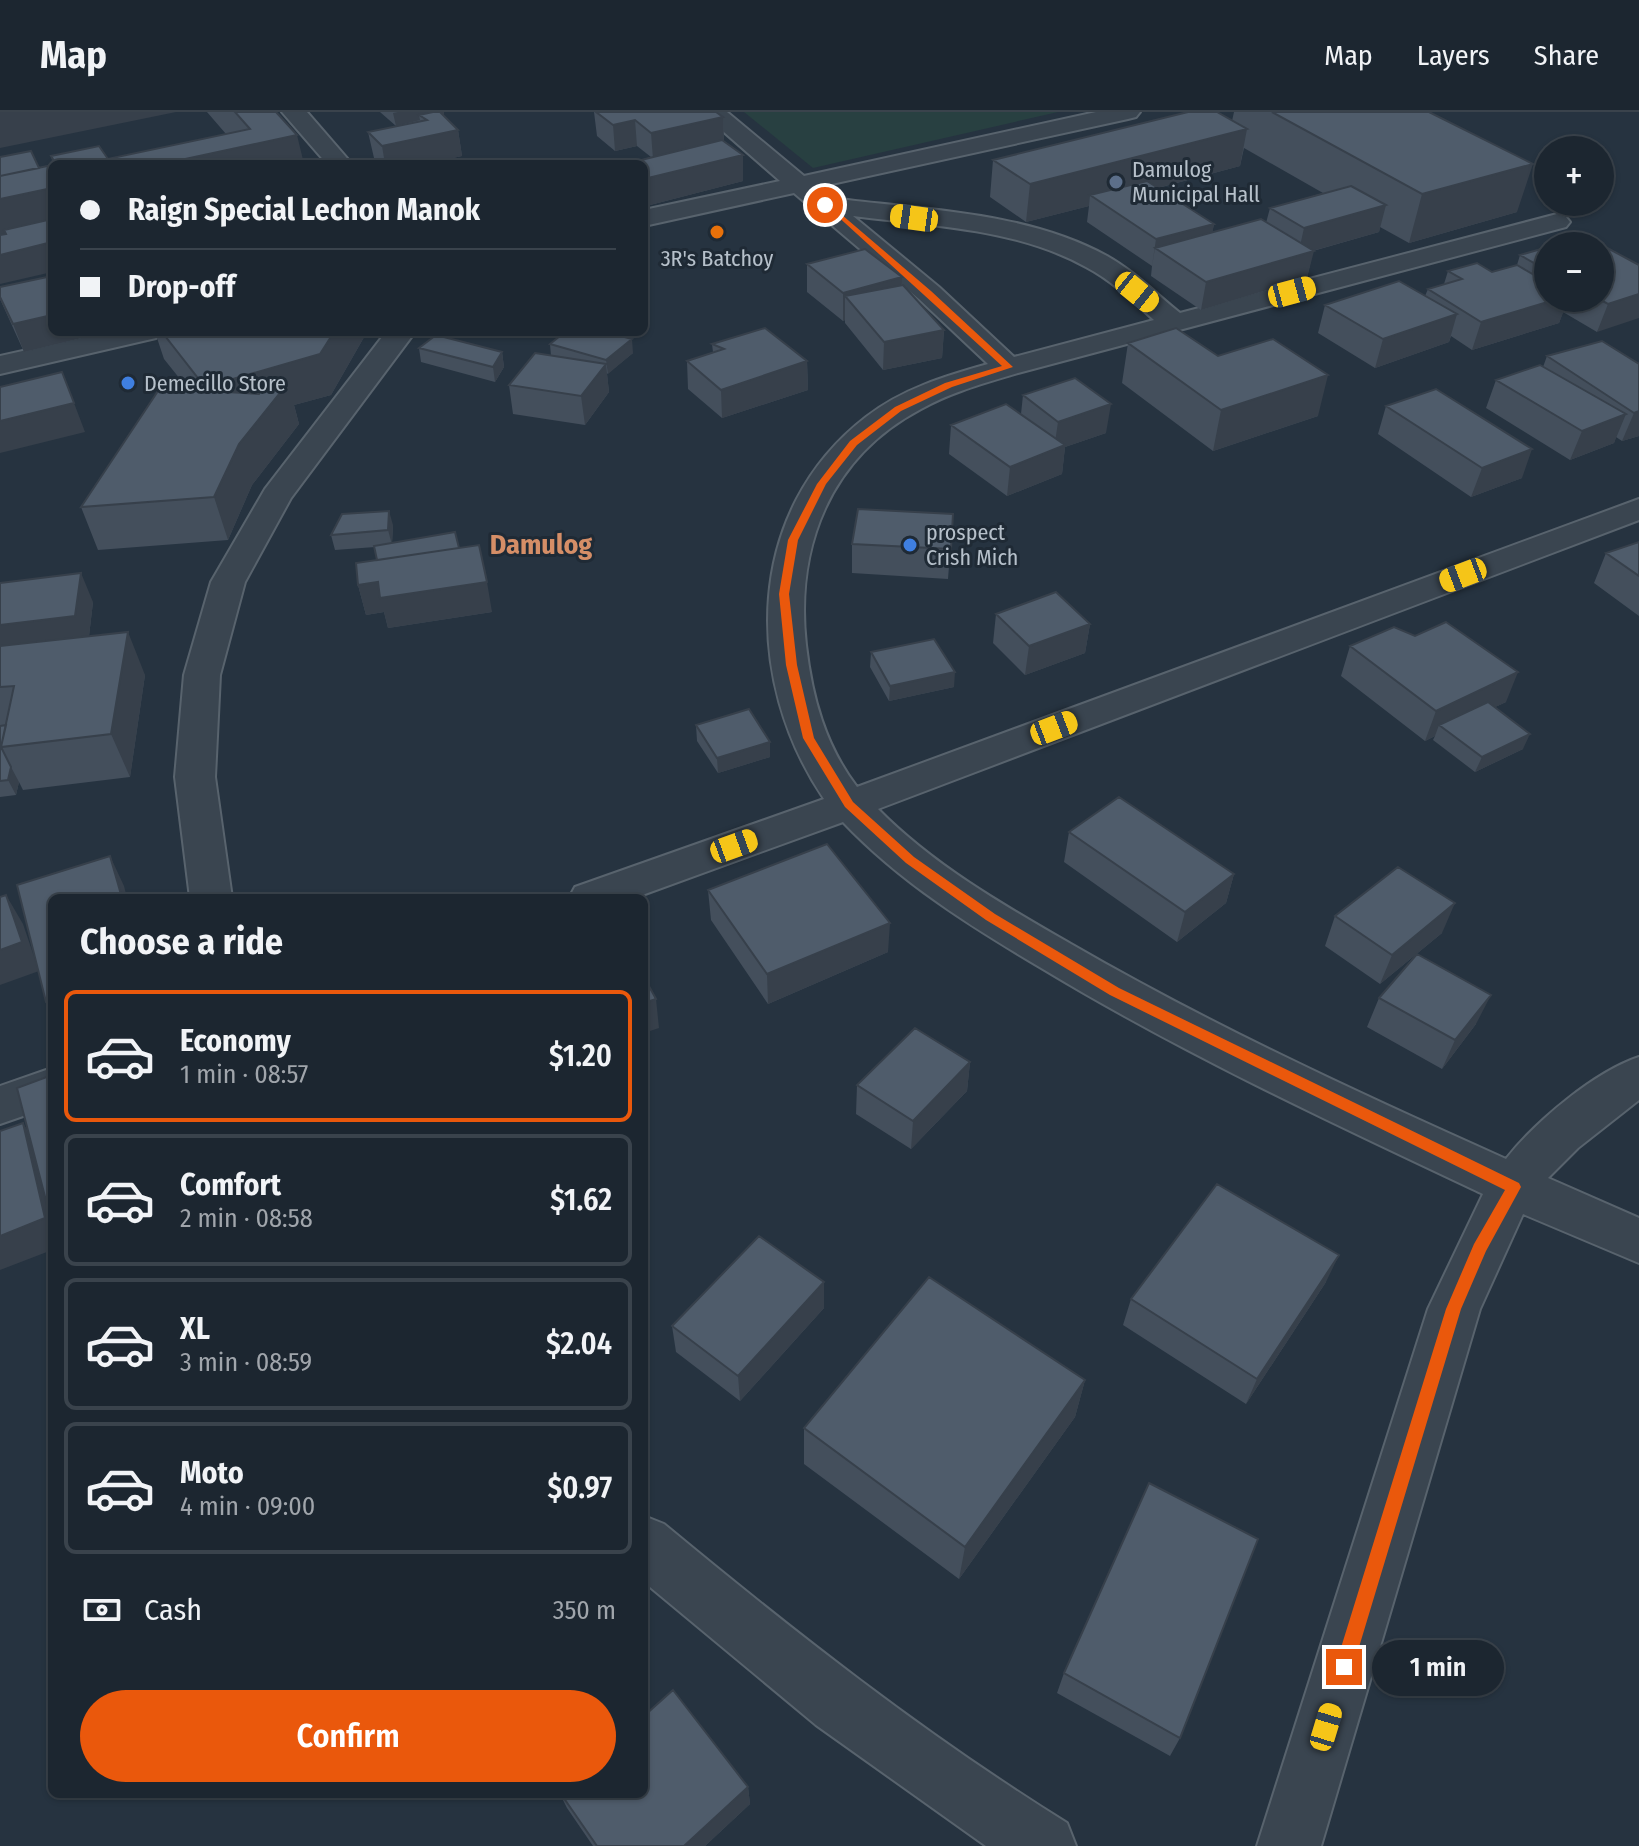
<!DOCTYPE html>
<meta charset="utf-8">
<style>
:root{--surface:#1c2630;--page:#29323c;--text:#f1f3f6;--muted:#a0a5ab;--line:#3a434c;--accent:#ea580c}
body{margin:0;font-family:"Fira Sans Condensed",sans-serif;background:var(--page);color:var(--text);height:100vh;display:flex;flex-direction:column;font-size:30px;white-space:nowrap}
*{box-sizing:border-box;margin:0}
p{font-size:26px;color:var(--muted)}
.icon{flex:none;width:44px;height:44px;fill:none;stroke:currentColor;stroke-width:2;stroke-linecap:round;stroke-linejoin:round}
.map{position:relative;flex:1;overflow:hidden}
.drawer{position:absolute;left:48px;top:782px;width:600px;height:904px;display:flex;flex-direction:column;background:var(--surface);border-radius:12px;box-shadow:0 2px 6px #0004,0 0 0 2px var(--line)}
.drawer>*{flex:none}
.top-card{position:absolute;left:48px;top:48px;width:600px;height:176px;border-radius:12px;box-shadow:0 2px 6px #0004,0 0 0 2px var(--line);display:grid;align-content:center;height:176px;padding:0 32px;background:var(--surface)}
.tools{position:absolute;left:1534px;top:24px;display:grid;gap:16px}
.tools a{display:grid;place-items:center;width:80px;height:80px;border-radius:50%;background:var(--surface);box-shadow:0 2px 6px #0004,0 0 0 2px var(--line);font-size:40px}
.end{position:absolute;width:36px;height:36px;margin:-18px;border:10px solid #ea580c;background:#fff;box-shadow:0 0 0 4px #fff}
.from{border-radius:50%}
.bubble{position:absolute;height:56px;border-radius:28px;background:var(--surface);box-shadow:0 2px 6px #0004,0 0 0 2px var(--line);font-size:26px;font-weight:600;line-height:56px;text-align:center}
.car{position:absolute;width:24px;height:48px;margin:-24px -12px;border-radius:10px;box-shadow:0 0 6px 2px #0007;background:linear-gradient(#f5c518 24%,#345 0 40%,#f5c518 0 76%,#345 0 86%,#f5c518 0)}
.top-card b{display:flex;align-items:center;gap:28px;height:76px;font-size:30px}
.top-card b+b{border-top:2px solid var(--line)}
.top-card i{width:20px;height:20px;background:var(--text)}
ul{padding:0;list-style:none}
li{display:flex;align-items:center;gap:24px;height:132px;margin:0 16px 12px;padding:0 16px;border:4px solid var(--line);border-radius:12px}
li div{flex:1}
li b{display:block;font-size:30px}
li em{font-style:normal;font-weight:600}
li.selected{border-color:var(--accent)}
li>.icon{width:72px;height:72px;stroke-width:1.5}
h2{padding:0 32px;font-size:36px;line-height:96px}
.pay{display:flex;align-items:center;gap:20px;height:88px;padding:0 32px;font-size:30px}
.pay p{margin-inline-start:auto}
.primary-button{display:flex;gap:16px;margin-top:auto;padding:16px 32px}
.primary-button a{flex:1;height:92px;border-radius:48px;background:var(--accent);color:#fff;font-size:32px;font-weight:600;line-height:92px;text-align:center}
header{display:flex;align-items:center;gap:48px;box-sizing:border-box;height:112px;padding:0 40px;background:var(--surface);border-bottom:2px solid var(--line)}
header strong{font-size:38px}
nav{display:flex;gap:44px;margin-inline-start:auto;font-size:28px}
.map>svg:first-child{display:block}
.green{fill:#284041}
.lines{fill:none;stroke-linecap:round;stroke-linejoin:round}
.minor-casing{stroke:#58636d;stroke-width:4}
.minor{fill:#3a4550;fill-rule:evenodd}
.wall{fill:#444f5c;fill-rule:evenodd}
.shaded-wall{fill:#37404b}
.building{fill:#4f5c6b;stroke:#37404b;stroke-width:2}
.route{fill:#ea580c}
.service-dot{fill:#5c6f8a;stroke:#1f2a35;stroke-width:3}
.food-dot{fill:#e8710a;stroke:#1f2a35;stroke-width:3}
.shop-dot{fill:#3f7fe0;stroke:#1f2a35;stroke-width:3}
.labels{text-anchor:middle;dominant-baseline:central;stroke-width:6;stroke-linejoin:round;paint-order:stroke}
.far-poi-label{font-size:22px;fill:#b6c0ca;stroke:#1f2a35;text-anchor:start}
.far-district-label{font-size:28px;font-weight:bold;fill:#d58e67;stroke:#1f2a35}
</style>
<header>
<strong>Map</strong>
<nav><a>Map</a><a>Layers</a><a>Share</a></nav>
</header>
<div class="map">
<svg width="1639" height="1734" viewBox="0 0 1639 1734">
<rect width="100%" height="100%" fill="#263340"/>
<!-- green -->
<path class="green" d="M744 0H1058L813 56Z"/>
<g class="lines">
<defs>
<path id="minor" d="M282 0H307L352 52H327Z
M701 0H727L804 64 1096 0H1140L1136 5 1128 7 818 75 831 86C922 98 1025 99 1107 144 1134 159 1156 182 1180 201L1557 102 1566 105 1570 110 1566 115 1018 261C985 271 951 280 921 297 830 345 795 435 806 533 812 585 825 633 857 675L1639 387V408L878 697C933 753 1003 793 1071 832 1211 913 1358 981 1506 1047 1535 1010 1594 960 1639 945V988L1578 1036 1548 1066 1639 1106V1151L1523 1102 1480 1197 1321 1734H1257L1428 1197 1483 1082C1334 1012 1184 942 1043 857 972 815 901 771 843 710L634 786H569L575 775 824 687C743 567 744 399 866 305 902 277 945 264 988 252L919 187 794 81 644 114V98L780 69ZM853 104C931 114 1016 116 1086 155 1111 168 1133 189 1154 208L1014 245 939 175Z
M108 220H160L156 226 0 262V244Z
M386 220H415L291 386 245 470 220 563 215 665 232 786H190L175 665 184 563 211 470 265 377Z
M52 956V994L0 1012V974Z
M644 1404 664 1412C793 1519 924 1622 1067 1711L1076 1734H986L816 1613 644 1470Z"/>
</defs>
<!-- minor casing -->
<use href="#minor" class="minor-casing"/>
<!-- minor -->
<use href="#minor" class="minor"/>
</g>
<!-- wall -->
<path class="wall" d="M207 0H276L304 52H53L51 44 108 47 226 22Z
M380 0H444V3H443L458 18 462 44 424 52H379L374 46 368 20 420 9 396 14Z
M594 0H716L723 5 724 29 743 43V69L650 93 644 87V52H629V51L651 45 637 34 615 39 597 24Z
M1234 0H1429L1517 100 1409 131 1380 115 1379 120 1313 139 1307 166 1201 198 1151 164 1152 154 1087 110 1089 94 1026 110 990 85 993 48 1232 9ZM1244 36 1323 81 1270 96 1266 111 1212 121 1214 112 1158 76 1240 54Z
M1548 135V186H1600L1639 153 1597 220 1563 200 1559 211 1472 238 1451 224 1449 230 1375 256 1318 221 1325 193 1425 184 1428 177 1444 172 1448 159 1492 160 1517 153 1520 143Z
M807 152 902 165 901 173 944 218 942 246 883 258 845 211V208L843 209 807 180Z
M0 175 90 224 24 240 0 187Z
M155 220H367L331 283 294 293 299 312 252 373 228 428 98 438 81 395 188 277 164 247Z
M1128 231 1218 244 1318 304 1213 339 1122 271Z
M550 232 633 241 607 262 609 280 585 313 513 302 509 273 551 244Z
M712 232 807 249 808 278 722 306 688 277 687 249 713 240Z
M419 236 502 240 504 255 495 270 421 250Z
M1547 244 1639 252V324L1622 329 1616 325 1614 331 1570 348 1486 296 1496 268 1543 255Z
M1023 283 1106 321 1065 335 1062 362 1007 384 949 342 951 313 1021 302Z
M1386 294 1522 366 1471 385 1378 322Z
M953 402 948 467 852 461V432Z
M393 413 392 431 459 436 492 500 388 516 384 500 366 503 358 473 377 447 375 435 335 438 331 423Z
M1639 430V504L1594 471 1606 441Z
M0 471 93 490 89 524 145 563 130 665 23 678 19 670 16 683 0 685Z
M996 502 1090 512 1085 541 1025 563 993 531Z
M1350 534 1506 590 1495 595 1523 637 1475 660 1433 628 1435 624 1425 629 1341 564Z
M871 540 954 575 889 589 870 555Z
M696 613 770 630V645L718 661 697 629Z
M1069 720 1234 762 1226 791 1177 830 1064 750Z
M708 778 888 840 768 892 711 808Z
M1335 804 1442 821 1380 872 1325 834Z
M1379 886 1476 912 1442 957 1367 915Z
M970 950 967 979 911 1037 856 1002 857 973Z
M824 1170V1196L740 1289 676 1240 672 1214Z
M1326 1170 1246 1292 1123 1213 1131 1187Z
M1085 1268 1075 1305 959 1467 804 1352V1316Z
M1064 1561 1180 1626 1170 1644 1057 1581Z
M748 1675 750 1692 705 1734H593L567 1696 560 1682H644Z"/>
<!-- shaded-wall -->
<path class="shaded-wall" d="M0 0H176L0 36Z
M398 0H444V3L425 7 419 3 420 8 396 14 393 1Z
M723 5 724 30 653 47 651 21Z
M635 8 637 34 615 39 613 13Z
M1247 17 1240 54 1101 91 1090 83 1089 94 1026 110 1030 72Z
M458 18 462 44 424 52H385L382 34Z
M297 23 304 52H162Z
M743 43V69L650 93 648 66Z
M1533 52 1517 100 1409 131 1422 82Z
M52 76V128L4 118 11 137 0 140V84Z
M1386 93 1379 120 1298 143 1304 116Z
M1214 112 1209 139 1155 136 1152 154 1156 127Z
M52 130V160L0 172V143Z
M1314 139 1307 166 1201 198 1206 170Z
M902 165 901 193 845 184V208L843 209V181Z
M1639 182V206L1597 220 1608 192Z
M1561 186H1569L1559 211 1472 238 1481 210Z
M1457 202 1449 230 1375 256 1383 227Z
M52 203V220H88L90 224 24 240 13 212Z
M944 218 942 246 883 258 884 230Z
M334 220H367L331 283 294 293 299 312 252 373 228 428 214 385 218 316 205 275Z
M632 227 633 241 608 262 606 248Z
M502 240 504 255 495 270 493 255Z
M807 249 808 278 722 306 721 278Z
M606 252 609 280 585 313 581 284Z
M1328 263 1318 304 1213 339 1221 298Z
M74 291 85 320 0 341V309Z
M1111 292 1106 321 1065 335 1062 362 1007 384 1010 355 1054 337 1058 310Z
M1639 299V324L1622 329 1634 301Z
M1626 302 1614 331 1570 348 1582 319Z
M1532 337 1522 366 1471 385 1482 356Z
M389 399 393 413 392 433 388 418Z
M81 461 93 490 88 533 0 545V513Z
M378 470H487L492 500 388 516 384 500 366 503 358 473Z
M1090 512 1085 541 1025 563 1029 534Z
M128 520 145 563 130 665 111 622Z
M955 560 954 575 889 589 890 574Z
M1518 560 1506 590 1446 619 1439 613 1435 624 1425 629 1436 599Z
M1530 622 1523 637 1475 660 1482 645Z
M770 630V645L718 661 717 646Z
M11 655 19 670 16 683 8 668Z
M110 744 124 774 127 786H122Z
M1234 762 1226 791 1177 830 1185 800Z
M6 783 23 812 39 859 0 873V838Z
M1455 791 1442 821 1380 872 1392 843Z
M890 811 888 840 768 892 767 862Z
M1491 883 1476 912 1442 957 1455 928Z
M656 887 659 916 644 921V891Z
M52 888V900L46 890Z
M970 950 967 979 911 1037 913 1009Z
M23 1011 41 1039 52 1085V1138L0 1158V1124Z
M1339 1143 1326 1170 1246 1292 1257 1267Z
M824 1170V1196L740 1289 738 1264Z
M1085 1268 1075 1305 959 1467 965 1435Z
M748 1675 750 1692 705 1734H684Z"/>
<!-- building -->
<path class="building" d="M235 0H276L297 23 162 52H56L51 44 99 34 108 47 250 17Z
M433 0H440L458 18 382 34 368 20 427 8 419 3Z
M596 0H716L723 5 651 21 635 8 613 13Z
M1188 0H1217L1247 17 1030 72 993 48Z
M1272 0H1429L1533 52 1422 82Z
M722 28 743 43 648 66 644 63V52H630L629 51Z
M31 39 39 56 0 64V45Z
M52 53V76L0 87V64Z
M1147 69 1214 112 1156 127 1090 83Z
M1351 74 1386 93 1304 116 1270 96Z
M52 107V130L0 143V123L6 122 4 118Z
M1261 107 1314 139 1206 170 1155 136Z
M1585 124 1639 153V182L1608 192 1597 186H1600V134H1552Z
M1548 135V159L1520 143Z
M865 137 902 165 843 181 807 152Z
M1477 151 1492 160 1517 153 1548 171V186H1561L1481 210 1428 177 1462 167 1448 159Z
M52 164V203L13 212 0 185V175Z
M1399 169 1457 202 1383 227 1325 193Z
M903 173 944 218 884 230 845 184Z
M765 216 807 249 721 278 687 249 724 237 712 232Z
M1176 216 1218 244 1273 227 1328 263 1221 298 1128 231Z
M162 220H334L320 242 205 275Z
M565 220 578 224 582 220H606L632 227 606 248 550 232Z
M436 223 502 240 493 255 419 236Z
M1602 229 1639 252V299L1634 301 1547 244Z
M535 241 606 252 581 284 509 273Z
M1540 253 1626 302 1582 319 1496 268Z
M62 260 74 291 0 309V275Z
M1075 266 1111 292 1058 310 1023 283Z
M265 267 288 271 239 332 214 385 81 395 160 276 259 282Z
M1436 277 1532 337 1482 356 1386 294Z
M1006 292 1065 333 1010 355 951 313Z
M858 397 953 402 951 437 852 432Z
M389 399 388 418 331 423 342 402Z
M455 420 459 436 377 448 374 434Z
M1639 430V464L1606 441Z
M479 433 487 470 380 486 378 470 358 473 356 451Z
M81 461 75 504 0 513V471Z
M1056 480 1090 512 1029 534 996 502Z
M1446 510 1518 560 1436 599 1350 534 1394 515 1415 524Z
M128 520 111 622 1 635 14 574 0 575V534Z
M934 527 955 560 890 574 871 540Z
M1488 590 1530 622 1482 645 1439 613Z
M749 597 770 630 717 646 696 613Z
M6 613 1 635 11 655 8 668 0 669V614Z
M1119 685 1234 762 1185 800 1069 720Z
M827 732 890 811 767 862 708 778Z
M110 744 122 786H52V888L46 890 17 773Z
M1398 755 1455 791 1392 843 1335 804Z
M6 783 22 830 0 838V785Z
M1417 842 1491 883 1455 928 1379 886Z
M644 865 656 887 644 891Z
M915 916 970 950 913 1009 857 973Z
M52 963V1108H51L17 976Z
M23 1011 45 1106 0 1124V1019Z
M1217 1072 1339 1143 1257 1267 1131 1187Z
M759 1124 824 1170 738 1264 672 1214Z
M929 1165 1085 1268 965 1435 804 1316Z
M52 1201V1215L49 1202Z
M1149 1371 1258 1427 1180 1626 1064 1561Z
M673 1578 748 1675 684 1734H597L561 1682H644V1604Z"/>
<!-- route -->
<path class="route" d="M823 91H828L931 179 1013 255 952 275 901 299 857 333 826 372 798 428 789 482 797 553 814 626 853 690 914 745 995 802 1119 876 1519 1071 1521 1075 1486 1139 1461 1197 1353 1555 1351 1561 1344 1564 1338 1561 1335 1555 1446 1197 1474 1132 1505 1078 1110 883 986 808 906 751 845 695 803 626 786 553 779 482 788 428 817 372 850 329 895 295 945 271 1002 254Z"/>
<!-- markers -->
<circle class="service-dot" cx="1116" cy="70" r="8"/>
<circle class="food-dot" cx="717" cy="120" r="8"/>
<g class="shop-dot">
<circle cx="128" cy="271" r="8"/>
<circle cx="910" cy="433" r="8"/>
</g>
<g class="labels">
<!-- far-poi labels -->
<g class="far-poi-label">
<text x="1132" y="57">Damulog<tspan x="1132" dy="25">Municipal Hall</tspan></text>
<text x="717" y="146" text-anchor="middle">3R's Batchoy</text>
<text x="144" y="271">Demecillo Store</text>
<text x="926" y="420">prospect<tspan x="926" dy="25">Crish Mich</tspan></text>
</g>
<!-- far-district labels -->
<g class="far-district-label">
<text x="541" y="432">Damulog</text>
</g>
</g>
</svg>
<div class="tools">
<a>+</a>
<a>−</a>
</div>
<i class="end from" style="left:825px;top:93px"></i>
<i class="end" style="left:1344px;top:1555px"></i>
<div class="bubble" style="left:1372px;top:1528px;width:132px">1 min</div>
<i class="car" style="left:914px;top:106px;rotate:278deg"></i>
<i class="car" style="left:1137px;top:180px;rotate:129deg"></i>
<i class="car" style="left:1292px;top:180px;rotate:75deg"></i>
<i class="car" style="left:1463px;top:463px;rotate:249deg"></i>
<i class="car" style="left:1054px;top:616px;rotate:69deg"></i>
<i class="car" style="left:734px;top:734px;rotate:70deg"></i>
<i class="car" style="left:1326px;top:1615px;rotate:17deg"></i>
<div class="top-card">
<b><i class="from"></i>Raign Special Lechon Manok</b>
<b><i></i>Drop-off</b>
</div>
<section class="drawer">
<h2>Choose a ride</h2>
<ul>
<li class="selected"><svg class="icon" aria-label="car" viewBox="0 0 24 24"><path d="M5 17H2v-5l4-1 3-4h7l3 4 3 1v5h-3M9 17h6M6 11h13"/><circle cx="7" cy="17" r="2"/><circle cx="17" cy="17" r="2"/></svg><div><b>Economy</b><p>1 min · 08:57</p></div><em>$1.20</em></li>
<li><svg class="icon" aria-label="car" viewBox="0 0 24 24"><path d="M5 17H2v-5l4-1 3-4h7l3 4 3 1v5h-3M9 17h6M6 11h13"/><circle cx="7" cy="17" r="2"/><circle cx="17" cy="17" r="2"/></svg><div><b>Comfort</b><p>2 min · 08:58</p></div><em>$1.62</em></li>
<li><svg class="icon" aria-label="car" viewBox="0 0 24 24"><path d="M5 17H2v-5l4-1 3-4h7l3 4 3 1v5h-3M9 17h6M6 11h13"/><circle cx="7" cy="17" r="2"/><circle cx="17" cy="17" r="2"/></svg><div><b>XL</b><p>3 min · 08:59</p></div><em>$2.04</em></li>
<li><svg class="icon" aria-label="car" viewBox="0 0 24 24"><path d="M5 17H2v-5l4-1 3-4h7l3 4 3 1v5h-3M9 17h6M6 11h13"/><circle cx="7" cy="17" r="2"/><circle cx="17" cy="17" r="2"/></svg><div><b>Moto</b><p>4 min · 09:00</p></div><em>$0.97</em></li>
</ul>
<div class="pay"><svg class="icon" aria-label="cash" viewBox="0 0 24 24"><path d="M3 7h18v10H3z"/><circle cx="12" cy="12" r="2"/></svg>Cash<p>350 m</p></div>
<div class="primary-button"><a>Confirm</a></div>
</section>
</div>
